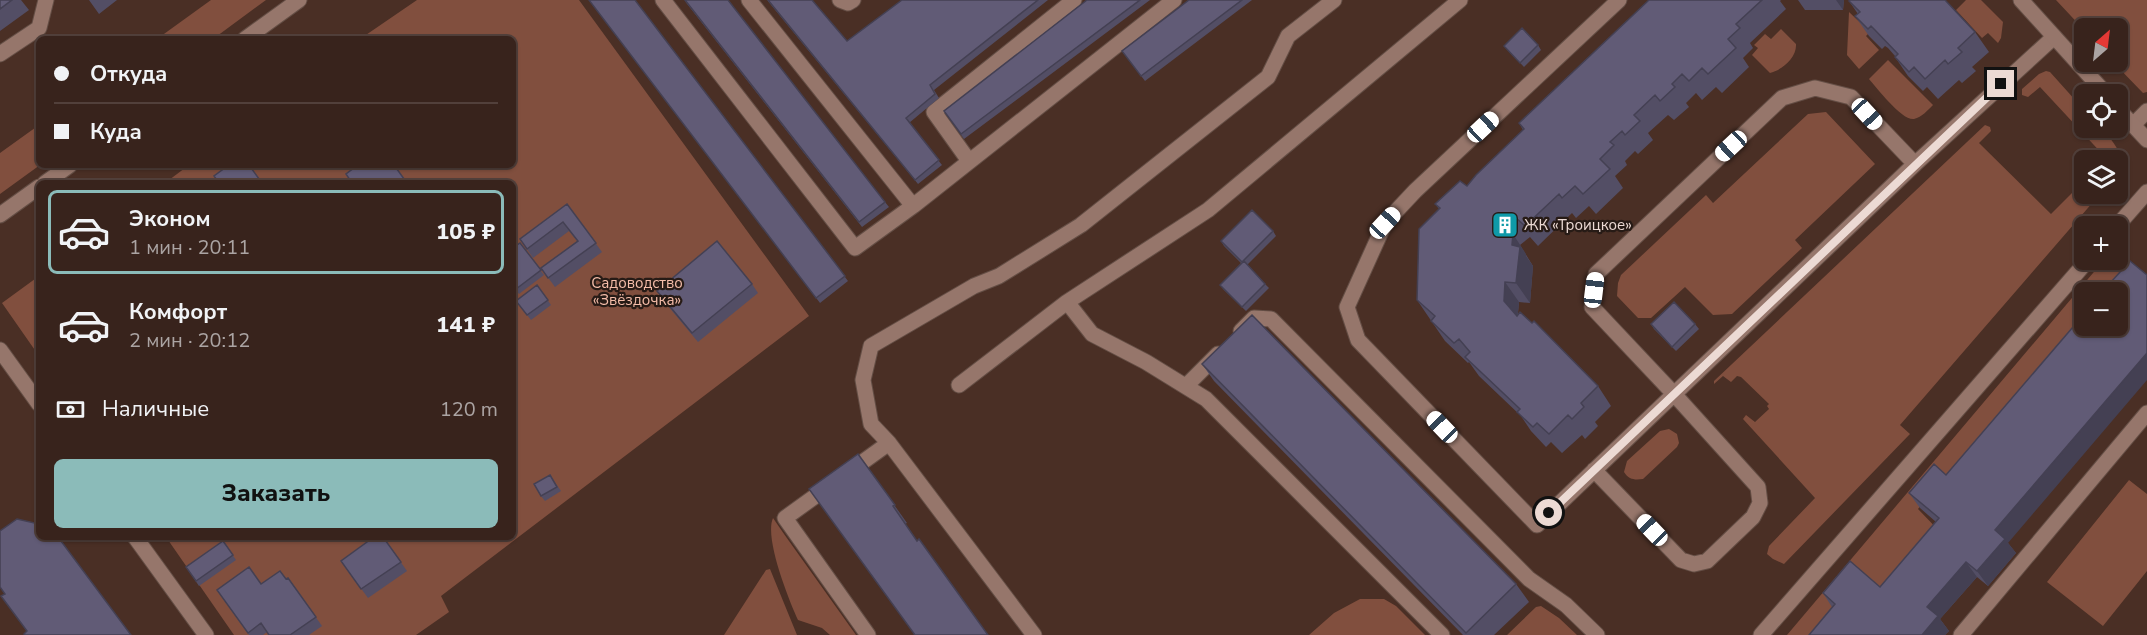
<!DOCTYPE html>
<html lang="ru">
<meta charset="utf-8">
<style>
:root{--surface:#38231c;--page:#3f2b25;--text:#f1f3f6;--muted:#aba4a3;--line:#52403b;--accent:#8bbbb9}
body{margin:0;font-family:"Nunito Sans",sans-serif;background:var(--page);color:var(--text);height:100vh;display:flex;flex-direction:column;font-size:22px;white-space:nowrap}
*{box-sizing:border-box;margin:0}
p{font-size:20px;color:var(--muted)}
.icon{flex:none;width:33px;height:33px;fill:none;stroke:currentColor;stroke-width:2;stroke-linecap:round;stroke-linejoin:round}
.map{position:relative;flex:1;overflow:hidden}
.panel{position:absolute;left:36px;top:180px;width:480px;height:360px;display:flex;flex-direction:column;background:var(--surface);border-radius:9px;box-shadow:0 2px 4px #0004,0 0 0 2px var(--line)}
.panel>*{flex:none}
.hud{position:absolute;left:36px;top:36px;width:480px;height:132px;border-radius:9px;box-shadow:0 2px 4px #0004,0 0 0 2px var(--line);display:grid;align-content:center;height:132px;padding:0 18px;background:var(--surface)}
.needle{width:39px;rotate:28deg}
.tools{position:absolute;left:2074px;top:18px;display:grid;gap:12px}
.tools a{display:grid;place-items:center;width:54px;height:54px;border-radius:9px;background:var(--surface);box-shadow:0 2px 4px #0004,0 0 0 2px var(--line);font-size:30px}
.end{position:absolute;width:27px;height:27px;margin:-14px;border:8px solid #ecdad4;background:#111;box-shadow:0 0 0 3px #111}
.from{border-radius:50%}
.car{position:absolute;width:18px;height:36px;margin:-18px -9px;border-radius:8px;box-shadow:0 0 4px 2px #0007;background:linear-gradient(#fff 24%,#345 0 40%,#fff 0 76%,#345 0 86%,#fff 0)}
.hud b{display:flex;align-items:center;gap:21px;height:57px;font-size:22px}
.hud b+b{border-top:2px solid var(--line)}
.hud i{width:15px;height:15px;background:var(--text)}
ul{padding:10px 0 0;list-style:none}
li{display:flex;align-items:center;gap:18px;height:84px;margin:0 12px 9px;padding:0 6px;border:3px solid transparent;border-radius:9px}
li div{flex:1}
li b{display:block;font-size:22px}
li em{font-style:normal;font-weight:800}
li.current{border-color:var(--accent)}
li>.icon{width:54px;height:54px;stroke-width:1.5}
.pay{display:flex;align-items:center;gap:15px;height:66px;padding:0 18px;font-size:22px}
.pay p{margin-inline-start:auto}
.cta{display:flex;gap:12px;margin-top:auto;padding:12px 18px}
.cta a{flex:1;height:69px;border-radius:9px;background:var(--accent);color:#111;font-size:24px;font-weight:800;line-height:69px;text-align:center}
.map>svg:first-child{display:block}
.green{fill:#814f3e}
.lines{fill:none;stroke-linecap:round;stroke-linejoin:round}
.lane-casing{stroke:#644e45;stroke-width:17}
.street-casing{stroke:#644e45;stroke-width:17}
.secondary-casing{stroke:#644e45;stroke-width:17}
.lane{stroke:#96766b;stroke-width:15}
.street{stroke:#96766b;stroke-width:15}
.secondary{stroke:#96766b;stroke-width:15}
.wall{fill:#534e65}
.shaded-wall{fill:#444053}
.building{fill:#615b76;stroke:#444053;stroke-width:1.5}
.route{stroke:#ecdad4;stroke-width:8}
.labels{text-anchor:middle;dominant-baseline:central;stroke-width:4.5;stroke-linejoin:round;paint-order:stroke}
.poi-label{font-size:15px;fill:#ecdad4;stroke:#271b16;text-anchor:start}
.park-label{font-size:15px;fill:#f5bda9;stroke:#271b16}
</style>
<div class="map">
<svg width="2147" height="635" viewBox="0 0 2147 635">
<rect width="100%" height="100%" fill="#4a2f25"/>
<!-- green -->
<path class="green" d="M211 0H266L213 39H157Z
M417 0H579L809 316 441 596 449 612 416 635H234L166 537H513V183H165L189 165H513V39H360Z
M1966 0H1981L2003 22 2001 38 1998 43 1988 33 1982 38 1956 10Z
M2056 0H2147V92L2143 93 2113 62H2118V28H2085V31Z
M1849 12 1870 32 1866 36 1879 50 1859 69 1847 55Z
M1781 29 1796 44C1797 58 1782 70 1770 73L1752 55 1758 48 1754 45 1765 34 1771 39Z
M1888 60 1933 105C1928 110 1922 117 1914 119 1902 121 1877 88 1869 79Z
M2046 71 2050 72 2085 111V128H2101C2111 139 2127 155 2118 171V160H2104L2106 158 2040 87 2028 97 2022 95V89L2039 74Z
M1826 112 1875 164 1795 240 1802 248 1732 314 1713 315 1685 287 1651 318H1638L1617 296 1618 283 1621 275 1706 195 1713 203 1808 114Z
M39 125 40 165 0 194V153Z
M1985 125 1990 127 1991 131 1979 143 2051 214 2085 180V194H2100L1900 425 1910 434 1784 564 1773 559 1767 554 1769 546 1815 498 1743 419 1746 415 1755 422 1769 409 1767 406 1769 404 1741 377 1737 376 1731 382 1723 376 1714 384V381Z
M2104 260H2115L2133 272 2116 292H2085V326L1946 475 1918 509 1945 537 1830 635H1787Z
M39 276V356L2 303Z
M1669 429 1677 434 1679 443 1677 447 1643 479C1635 480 1629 480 1624 472L1627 461 1660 431Z
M2129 480 2147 494V571L2103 626 2047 582Z
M773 518 784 534 856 635H830L822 628 798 620C789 600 764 538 773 518Z
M770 569 797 635H724L766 570Z
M1360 599H1384L1396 606 1425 635H1309L1334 613Z
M1541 606 1559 618 1577 635H1507L1536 607Z"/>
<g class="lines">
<defs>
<path id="lane" d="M663 0 855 248 913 206 1174 0
M749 0 913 206
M840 0 848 3 853 0
M1619 0 1415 191 1385 223 1347 307 1358 340 1537 525 1915 164
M0 54 39 28 46 0
M2133 125 2147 111
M969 161 934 112 1074 0
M1067 302 1092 334 1146 362 1206 399 1442 635
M1241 331 1254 318 1271 319 1529 579 1566 605 1597 635
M0 350 39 404
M959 385 1067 302 1208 210 1460 0
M1186 386 1218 354
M1594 470 1681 560 1694 564 1707 561 1753 517 1760 503 1758 487 1674 394 1592 307 1596 274 1782 98 1815 88 1851 97 1915 164 2054 37
M135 537 206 635
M868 635 785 518 889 443
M1034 635 889 443 871 424 863 380 871 346 974 286 999 276 1081 225 1268 77 1288 36 1334 0
M1961 635 2147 413"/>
<path id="street" d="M2021 0 2106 94
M2118 109 2147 140
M2117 226 2147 192
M1761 635 2088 260"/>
<path id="secondary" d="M245 39 299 0
M45 183 70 165
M0 215 39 187"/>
</defs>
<!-- lane casing -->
<use href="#lane" class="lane-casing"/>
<!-- street casing -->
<use href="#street" class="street-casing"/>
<!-- secondary casing -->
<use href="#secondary" class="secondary-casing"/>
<!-- lane -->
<use href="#lane" class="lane"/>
<!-- street -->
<use href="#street" class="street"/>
<!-- secondary -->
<use href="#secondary" class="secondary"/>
</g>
<!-- wall -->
<path class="wall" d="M0 0H21L29 10 0 31Z
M89 0H117L99 14Z
M589 0H635L848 281 820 303Z
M684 0 885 202 889 207 862 227Z
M767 0 847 41 902 0H1048L934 90 939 98 909 123 942 165 918 184Z
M1087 0H1150L964 139 944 111Z
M1189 0H1252L1145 81 1122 51Z
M1649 0H1781L1780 1 1786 9 1750 43 1753 48 1743 58 1749 67 1722 93 1716 87 1702 100 1696 93 1686 103 1689 107 1674 120 1668 115 1648 133 1653 140 1638 154 1635 151 1625 161 1627 165 1615 176 1623 188 1596 214 1589 206 1576 218 1572 213 1538 246 1530 237 1520 245 1533 266 1530 303 1519 302 1518 314 1598 386 1611 406 1595 422 1598 426 1585 439 1582 435 1562 453 1551 442 1546 447 1531 431 1521 416 1479 376 1469 362 1468 363 1445 341 1417 300 1439 209 1435 204 1467 186 1523 130 1519 123Z
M1798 0H1844L1843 10H1805Z
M1849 1 1975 32 1989 52 1972 67 1976 71 1962 83 1959 80 1938 99 1927 87 1923 91 1908 76 1895 57V56L1888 48 1885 46 1882 49 1869 36 1855 16 1858 14Z
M1538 45 1541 50 1524 67 1504 46Z
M567 204 602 252 555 287 541 268 577 241 569 231 533 258 520 239Z
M1273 231 1276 236 1247 265 1265 284 1269 288 1246 311 1224 290 1220 285 1241 263 1224 246 1221 241Z
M520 243 544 275 519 294 513 286V247Z
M752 284 758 293 698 342 663 300 657 291Z
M537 285 551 305 531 320 516 301Z
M1651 324H1695L1699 329 1676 351 1654 329Z
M1202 364 1516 584 1529 602 1494 635H1463L1214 381Z
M858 454 907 523 905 524 914 635Z
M550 475 561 491 545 501 541 496Z
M1909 493 2008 543 2016 553 1988 586 1977 577 1940 619 1949 631 1945 635H1809L1832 607 1823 593 1880 587 1936 522 1920 508Z
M383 537 407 571 368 598 341 561Z
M223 541 236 560 199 586 186 567Z
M288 578 322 626 309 635H269L267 632 263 635H249L217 590 261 584 286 579Z"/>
<!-- shaded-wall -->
<path class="shaded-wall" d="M1836 0H1844L1843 10Z
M1513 234 1526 254V256L1533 266 1530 303 1516 283 1512 245Z
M1505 282 1519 302 1517 321 1504 301Z
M2147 353V380L2008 543 2016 553 1988 586 1977 571 1995 530Z
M1966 562 1977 577 1940 619 1949 631 1945 635H1922L1927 607Z"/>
<!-- building -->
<path class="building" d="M0 0H12L0 9Z
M589 0H635L845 276 816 298Z
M685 0H728L885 202 859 222Z
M768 0H812L847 41 902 0H1038L930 85 935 94 906 118 939 160 915 180Z
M1087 0H1140L961 134 944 111Z
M1189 0H1242L1141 76 1122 51Z
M1649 0H1762L1736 24 1740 28 1728 39 1736 48 1708 74 1702 68 1689 81 1682 74 1672 84 1675 87 1660 101 1655 95 1634 115 1640 121 1625 135 1622 131 1610 142 1614 145 1600 159 1610 169 1583 194 1575 186 1562 198 1559 194 1525 226 1516 218 1505 227 1513 234 1512 245 1520 247 1516 283 1505 282 1504 301 1517 316 1520 312 1532 323 1534 321 1598 386 1581 403 1584 407 1572 419 1568 415 1549 434 1537 423 1533 427 1517 412 1520 409 1465 357 1470 352 1459 339 1454 343 1431 321 1435 316 1417 300 1419 229 1440 208 1435 204 1460 181 1467 186 1476 175 1524 129 1519 123Z
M1850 0H1945L1975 32 1958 48 1962 52 1948 64 1945 60 1925 79 1914 67 1909 72 1895 57 1898 54 1874 29 1871 26 1868 29 1855 16 1860 12 1849 1Z
M1522 28 1538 45 1520 63 1504 46Z
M229 165H249L262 183H219L214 176Z
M358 165H394L407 183H352L346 174Z
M567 204 596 243 548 278 541 268 578 241 563 222 527 249 520 239Z
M1252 210 1273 231 1242 262 1221 241Z
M717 241 752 284 692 333 657 291Z
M520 243 541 270 516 289 513 285V248Z
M1244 261 1265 284 1242 307 1220 285Z
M2130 261 2147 275V353L1995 530 2005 539 1977 571 1966 562 1927 607 1938 616 1922 635H1809L1835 604 1823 593 1850 561 1880 587 1939 518 1909 493 1934 464 1946 475 2085 313V326H2118V292H2102Z
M537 285 548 300 527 315 516 301Z
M1674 302 1695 324 1672 347 1651 324Z
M1252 315 1516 584 1466 633 1202 364Z
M858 454 895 505 893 506 917 541 919 539 988 635H915L809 489Z
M550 475 557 487 541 496 534 484Z
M17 519 39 524V537H58L131 635H25L24 634 27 631 1 596 5 594 0 587V531Z
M374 537H383L401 562 361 589 341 561Z
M223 541 233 555 196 581 186 567Z
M249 567 261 584 280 571 286 579 288 578 316 617 290 635H269L261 623 248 633 217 590Z"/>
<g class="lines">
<!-- route -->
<path class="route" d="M1549 513 2001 84"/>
</g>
<!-- icons -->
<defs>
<symbol id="building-square" viewBox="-11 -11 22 22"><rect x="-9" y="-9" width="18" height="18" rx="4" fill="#0f9aa8" stroke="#271b16"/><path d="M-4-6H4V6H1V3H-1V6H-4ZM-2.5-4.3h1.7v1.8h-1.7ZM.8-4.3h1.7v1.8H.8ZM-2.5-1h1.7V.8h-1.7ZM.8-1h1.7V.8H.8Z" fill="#fff"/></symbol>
</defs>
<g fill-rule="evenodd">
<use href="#building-square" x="1490" y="210" width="30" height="30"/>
</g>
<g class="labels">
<!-- poi labels -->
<g class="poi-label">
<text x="1524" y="225">ЖК «Троицкое»</text>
</g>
<!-- park labels -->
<g class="park-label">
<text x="637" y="283">Садоводство<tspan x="637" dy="17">«Звёздочка»</tspan></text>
</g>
</g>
</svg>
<div class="tools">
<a><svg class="needle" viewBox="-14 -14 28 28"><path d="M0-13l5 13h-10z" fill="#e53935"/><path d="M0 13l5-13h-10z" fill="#aba4a3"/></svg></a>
<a><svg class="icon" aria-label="locate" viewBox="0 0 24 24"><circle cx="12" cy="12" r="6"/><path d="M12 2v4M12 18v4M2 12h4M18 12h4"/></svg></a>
<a><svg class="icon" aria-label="layers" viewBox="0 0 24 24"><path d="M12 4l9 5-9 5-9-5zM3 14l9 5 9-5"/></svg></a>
<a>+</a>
<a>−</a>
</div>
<i class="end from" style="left:1549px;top:513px"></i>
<i class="end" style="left:2001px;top:84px"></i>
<i class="car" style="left:1867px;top:114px;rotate:137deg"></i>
<i class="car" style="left:1483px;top:127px;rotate:47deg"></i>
<i class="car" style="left:1731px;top:146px;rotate:227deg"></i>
<i class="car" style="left:1385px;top:223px;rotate:43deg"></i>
<i class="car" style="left:1594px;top:290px;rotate:7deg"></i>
<i class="car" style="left:1442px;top:427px;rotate:316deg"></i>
<i class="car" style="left:1652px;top:530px;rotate:316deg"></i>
<div class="hud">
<b><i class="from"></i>Откуда</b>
<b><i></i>Куда</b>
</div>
<section class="panel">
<ul>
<li class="current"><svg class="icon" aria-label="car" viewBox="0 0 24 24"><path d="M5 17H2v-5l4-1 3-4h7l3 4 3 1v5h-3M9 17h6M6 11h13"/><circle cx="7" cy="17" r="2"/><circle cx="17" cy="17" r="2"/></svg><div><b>Эконом</b><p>1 мин · 20:11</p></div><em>105 ₽</em></li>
<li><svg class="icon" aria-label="car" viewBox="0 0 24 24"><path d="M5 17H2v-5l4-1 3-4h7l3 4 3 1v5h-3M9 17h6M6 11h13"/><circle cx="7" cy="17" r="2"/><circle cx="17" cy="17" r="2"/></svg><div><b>Комфорт</b><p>2 мин · 20:12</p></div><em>141 ₽</em></li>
</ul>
<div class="pay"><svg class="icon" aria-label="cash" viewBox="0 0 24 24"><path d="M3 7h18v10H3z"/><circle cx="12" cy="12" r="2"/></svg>Наличные<p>120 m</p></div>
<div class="cta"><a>Заказать</a></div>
</section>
</div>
